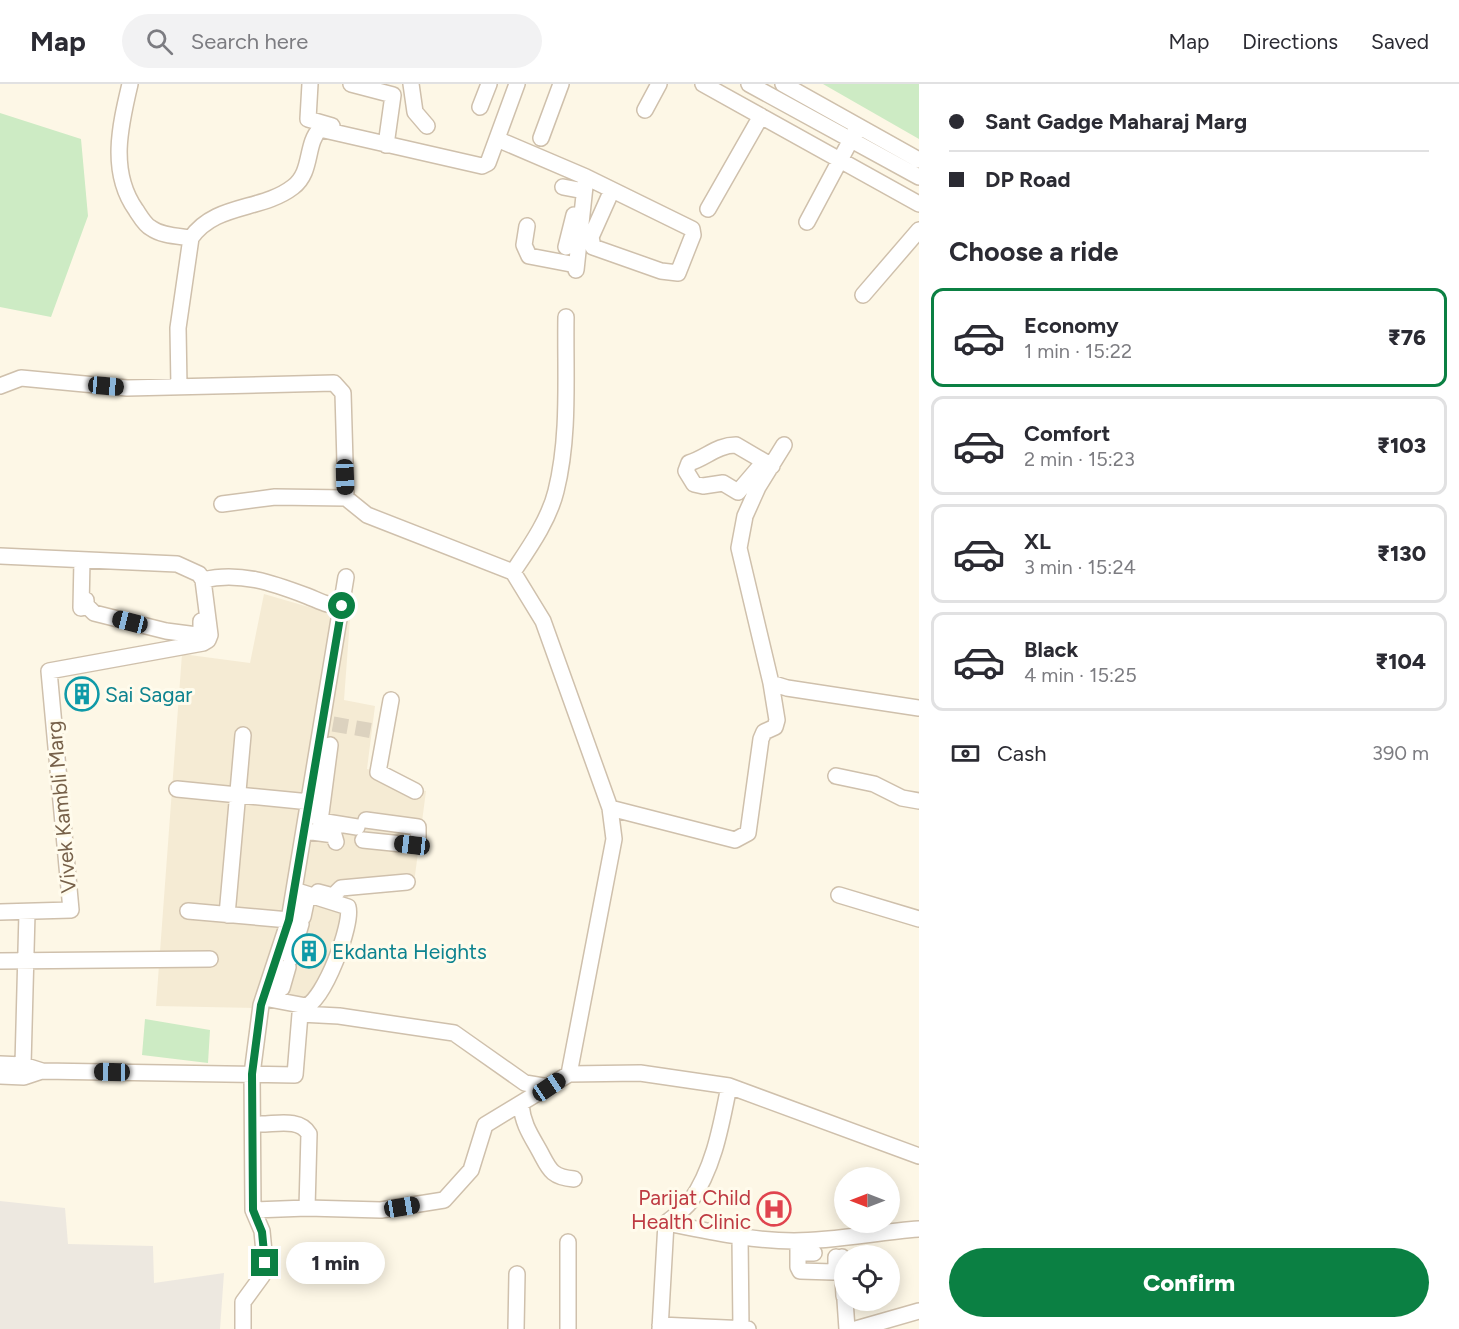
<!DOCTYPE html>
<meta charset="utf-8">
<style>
:root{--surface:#fff;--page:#f2f2f3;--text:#2b2b33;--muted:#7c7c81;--line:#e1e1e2;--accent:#0b8043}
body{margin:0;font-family:Figtree,sans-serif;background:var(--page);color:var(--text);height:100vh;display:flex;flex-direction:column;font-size:22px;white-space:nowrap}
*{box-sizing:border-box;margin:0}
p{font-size:20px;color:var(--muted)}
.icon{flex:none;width:33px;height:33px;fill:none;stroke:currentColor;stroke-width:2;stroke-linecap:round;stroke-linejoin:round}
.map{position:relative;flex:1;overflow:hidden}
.panel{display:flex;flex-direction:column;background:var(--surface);width:540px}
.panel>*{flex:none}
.hud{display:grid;align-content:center;height:132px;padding:0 30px;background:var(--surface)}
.needle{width:39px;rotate:270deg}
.controls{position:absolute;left:834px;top:1083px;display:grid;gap:12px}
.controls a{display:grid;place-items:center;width:66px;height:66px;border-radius:50%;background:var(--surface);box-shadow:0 3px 15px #0003;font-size:30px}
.end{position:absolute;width:27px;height:27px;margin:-14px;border:8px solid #0b8043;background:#fff;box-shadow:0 0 0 3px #fff}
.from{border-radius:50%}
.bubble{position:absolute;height:42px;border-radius:21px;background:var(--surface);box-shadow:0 3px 15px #0003;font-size:20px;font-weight:800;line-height:42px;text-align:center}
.car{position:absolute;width:18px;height:36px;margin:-18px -9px;border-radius:8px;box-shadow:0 0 4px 2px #0007;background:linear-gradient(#222 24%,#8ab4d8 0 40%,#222 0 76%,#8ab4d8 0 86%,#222 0)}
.hud b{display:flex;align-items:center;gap:21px;height:57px;font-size:22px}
.hud b+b{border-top:2px solid var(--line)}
.hud i{width:15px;height:15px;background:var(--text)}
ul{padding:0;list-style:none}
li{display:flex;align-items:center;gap:18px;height:99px;margin:0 12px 9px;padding:0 18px;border:3px solid var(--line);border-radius:12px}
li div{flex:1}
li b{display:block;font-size:22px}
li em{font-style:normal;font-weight:800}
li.selected{border-color:var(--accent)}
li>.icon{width:54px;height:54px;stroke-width:1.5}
h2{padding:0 30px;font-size:27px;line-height:72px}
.pay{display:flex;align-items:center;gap:15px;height:66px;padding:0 30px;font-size:22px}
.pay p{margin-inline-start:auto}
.action{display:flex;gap:12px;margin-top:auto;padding:12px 30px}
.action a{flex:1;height:69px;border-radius:36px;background:var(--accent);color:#fff;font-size:24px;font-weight:800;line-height:69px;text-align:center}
header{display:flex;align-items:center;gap:36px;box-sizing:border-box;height:84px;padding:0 30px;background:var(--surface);border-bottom:2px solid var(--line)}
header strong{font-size:28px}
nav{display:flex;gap:33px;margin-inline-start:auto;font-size:21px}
.search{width:420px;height:54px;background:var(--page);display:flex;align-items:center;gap:15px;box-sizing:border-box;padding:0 21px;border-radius:33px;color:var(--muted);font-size:22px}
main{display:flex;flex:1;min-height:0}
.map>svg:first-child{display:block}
.residential{fill:#f5ebd4}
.industrial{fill:#ede8e0}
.green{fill:#cdebc4}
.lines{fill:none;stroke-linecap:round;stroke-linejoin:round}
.minor-tunnel{stroke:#dcd2bf;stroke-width:15;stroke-dasharray:15 8;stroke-linecap:butt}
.minor-casing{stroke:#cfc0ac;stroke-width:18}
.minor{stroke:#fff;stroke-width:15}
.route{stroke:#0b8043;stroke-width:8}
.labels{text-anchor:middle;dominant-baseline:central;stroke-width:6;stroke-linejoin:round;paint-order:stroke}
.culture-label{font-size:21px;fill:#0d838f;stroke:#fffbec;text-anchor:start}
.street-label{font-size:21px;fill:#77614a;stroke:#fffbec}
.health-label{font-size:21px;fill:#be3a42;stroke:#fffbec;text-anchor:end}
</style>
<header>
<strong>Map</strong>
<div class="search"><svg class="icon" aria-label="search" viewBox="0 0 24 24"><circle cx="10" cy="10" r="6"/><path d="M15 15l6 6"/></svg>Search here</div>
<nav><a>Map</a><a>Directions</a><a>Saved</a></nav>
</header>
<main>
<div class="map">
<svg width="919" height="1245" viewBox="0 0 919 1245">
<rect width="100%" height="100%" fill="#fdf7e6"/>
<!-- residential -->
<path class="residential" d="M264 510 350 535 344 616 375 622 367 685 394 690 393 701 426 707 414 799 351 803 312 925 156 922 182 570 250 579Z"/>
<!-- industrial -->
<path class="industrial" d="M0 1117 65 1124 68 1160 153 1162 154 1199 224 1189 220 1245H0Z"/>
<!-- green -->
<path class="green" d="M823 0H919V55Z
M0 29 81 55 88 132 51 233 0 223Z
M145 935 210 946 208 979 142 971Z"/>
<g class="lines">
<!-- minor-tunnel -->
<path class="minor-tunnel" d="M333 640 379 648"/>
<defs>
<path id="minor" d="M130 0C120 42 109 88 136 126 140 132 145 141 151 144 162 152 178 152 191 154
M310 0 308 35 332 42
M351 0 393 11 386 61
M411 0 415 28 427 42
M703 0 919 120
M749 0 919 93
M783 0 919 76
M480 23 489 0
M645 26 659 0
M541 54 561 0
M497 55 586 93 576 186
M586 93 692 145 693 151 678 189 661 187 593 163 591 153 612 106
M563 103 584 107
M708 125 761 32
M807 138 855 48
M527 142 524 161 529 172 576 181
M566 163 574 131
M863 211 919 146
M0 302 21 294 127 304 334 299 343 309 346 414 367 431 513 488 543 537 610 724 614 755 569 990 485 1041 471 1086 444 1116 381 1126 307 1124 253 1126
M179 303 178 244 191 154C215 119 262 127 293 103 313 88 305 60 320 45L482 82 488 79 517 0
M762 380 738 408 723 399 703 402 694 400 686 387 689 379C706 374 717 361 736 361L772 382
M222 420 275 413 346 414
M0 472 177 480 199 490 203 496 210 551 208 556 203 559 49 587 71 826 0 828
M513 488C529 464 549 436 556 407 570 351 565 290 566 233
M203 496C239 487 273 499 307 512 320 517 327 522 342 522
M86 516V521L94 529 166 547 197 551 201 547V537
M81 524 82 476
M771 599 787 604 919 624
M391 616 378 688 415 707
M330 661 320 737 357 743
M836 692 874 700 902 714 919 717
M177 705 310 718
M610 724 735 756 748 749 761 655 764 648 775 643 777 636 771 599 739 464 745 432 758 403 784 361
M305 747 334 751 336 758
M363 756 412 761 418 758V743L366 736
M318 808 333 812 341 804 407 798
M294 810 307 814 303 833
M839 811 919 835
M188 827 289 836
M227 831 243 651
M291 874 301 840
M0 877 210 875
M267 903 277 906 282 904 288 883
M264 914 306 922C324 916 353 840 348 823L294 806
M0 980 23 981 42 987 295 991 300 930 339 932 454 949 525 999 549 1003
M23 981 27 829
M569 990 640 989 729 1002 919 1072
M0 992 24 993 42 987
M521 1021C523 1040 530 1050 539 1066 549 1084 550 1093 574 1095
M261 1040C277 1040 300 1034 309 1050L307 1124
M666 1139C708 1147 751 1157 794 1157 836 1157 877 1148 919 1145
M740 1153 741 1245
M798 1157V1183L800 1187 833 1188 836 1185V1173
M568 1158V1245
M798 1169H814
M842 1173 844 1212
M845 1216 847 1245
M660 1241 748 1245
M243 1245V1218L262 1192 265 1179 262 1147 253 1126 252 990 261 921 289 836 346 493
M516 1245 517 1190
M660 1245 666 1139C673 1133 684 1126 690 1118 714 1084 721 1042 729 1002
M856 1245 919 1227"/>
</defs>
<!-- minor casing -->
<use href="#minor" class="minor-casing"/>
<!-- minor -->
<use href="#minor" class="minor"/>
</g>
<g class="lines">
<!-- route -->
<path class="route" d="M265 1179 262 1148 253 1126 252 990 261 921 289 836 342 522"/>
</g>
<!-- icons -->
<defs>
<symbol id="building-ring" viewBox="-11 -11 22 22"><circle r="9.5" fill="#fffbec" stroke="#0f9aa8" stroke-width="1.5"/><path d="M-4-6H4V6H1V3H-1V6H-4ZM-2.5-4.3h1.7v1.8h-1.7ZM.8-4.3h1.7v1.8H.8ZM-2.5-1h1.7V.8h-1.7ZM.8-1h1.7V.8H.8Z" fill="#0f9aa8"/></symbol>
<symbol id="hospital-ring" viewBox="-11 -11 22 22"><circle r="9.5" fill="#fffbec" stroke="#e0444e" stroke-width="1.5"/><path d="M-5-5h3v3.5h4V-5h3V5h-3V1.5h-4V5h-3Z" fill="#e0444e"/></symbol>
</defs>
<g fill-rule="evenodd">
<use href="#building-ring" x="63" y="591" width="38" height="38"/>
<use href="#building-ring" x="290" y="848" width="38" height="38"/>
<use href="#hospital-ring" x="755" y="1106" width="38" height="38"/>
</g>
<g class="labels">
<!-- culture labels -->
<g class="culture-label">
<text x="105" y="610">Sai Sagar</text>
<text x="332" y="867">Ekdanta Heights</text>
</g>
<!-- street labels -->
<g class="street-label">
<text transform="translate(61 723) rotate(-95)">Vivek Kambli Marg</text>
</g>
<!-- health labels -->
<g class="health-label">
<text x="751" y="1113">Parijat Child<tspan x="751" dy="24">Health Clinic</tspan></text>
</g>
</g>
</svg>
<div class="controls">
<a><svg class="needle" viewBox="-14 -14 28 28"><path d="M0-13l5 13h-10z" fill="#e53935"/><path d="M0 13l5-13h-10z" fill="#7c7c81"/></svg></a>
<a><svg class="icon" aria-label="locate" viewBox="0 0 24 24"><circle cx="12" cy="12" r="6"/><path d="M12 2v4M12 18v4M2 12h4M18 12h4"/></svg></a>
</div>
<i class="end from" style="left:342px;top:522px"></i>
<i class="end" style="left:265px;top:1179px"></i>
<div class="bubble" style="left:286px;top:1158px;width:99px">1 min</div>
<i class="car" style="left:106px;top:302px;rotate:95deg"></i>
<i class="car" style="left:345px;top:393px;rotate:178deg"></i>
<i class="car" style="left:130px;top:538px;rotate:284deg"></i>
<i class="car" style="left:412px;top:761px;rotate:277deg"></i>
<i class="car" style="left:112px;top:988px;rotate:271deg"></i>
<i class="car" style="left:549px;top:1003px;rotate:56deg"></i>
<i class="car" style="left:402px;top:1123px;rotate:81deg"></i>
</div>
<section class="panel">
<div class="hud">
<b><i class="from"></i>Sant Gadge Maharaj Marg</b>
<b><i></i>DP Road</b>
</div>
<h2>Choose a ride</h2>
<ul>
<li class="selected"><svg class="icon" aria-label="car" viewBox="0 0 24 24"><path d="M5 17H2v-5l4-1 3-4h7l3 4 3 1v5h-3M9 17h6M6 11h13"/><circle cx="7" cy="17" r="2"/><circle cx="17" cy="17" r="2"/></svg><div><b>Economy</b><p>1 min · 15:22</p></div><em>₹76</em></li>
<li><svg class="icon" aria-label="car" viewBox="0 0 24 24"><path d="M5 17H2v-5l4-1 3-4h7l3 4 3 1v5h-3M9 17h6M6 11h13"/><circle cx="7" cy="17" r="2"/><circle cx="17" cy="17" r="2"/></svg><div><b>Comfort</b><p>2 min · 15:23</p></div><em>₹103</em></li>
<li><svg class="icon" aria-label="car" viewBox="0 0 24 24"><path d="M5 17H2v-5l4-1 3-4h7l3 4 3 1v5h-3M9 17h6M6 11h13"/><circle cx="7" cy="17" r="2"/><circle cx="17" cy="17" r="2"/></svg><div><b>XL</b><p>3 min · 15:24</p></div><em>₹130</em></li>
<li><svg class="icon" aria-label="car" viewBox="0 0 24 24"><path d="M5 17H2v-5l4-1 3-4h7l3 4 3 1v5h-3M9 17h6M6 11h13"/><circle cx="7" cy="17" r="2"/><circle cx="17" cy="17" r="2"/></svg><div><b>Black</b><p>4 min · 15:25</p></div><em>₹104</em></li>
</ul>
<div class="pay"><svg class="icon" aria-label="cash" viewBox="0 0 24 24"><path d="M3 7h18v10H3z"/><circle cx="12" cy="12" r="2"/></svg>Cash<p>390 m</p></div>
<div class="action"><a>Confirm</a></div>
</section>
</main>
